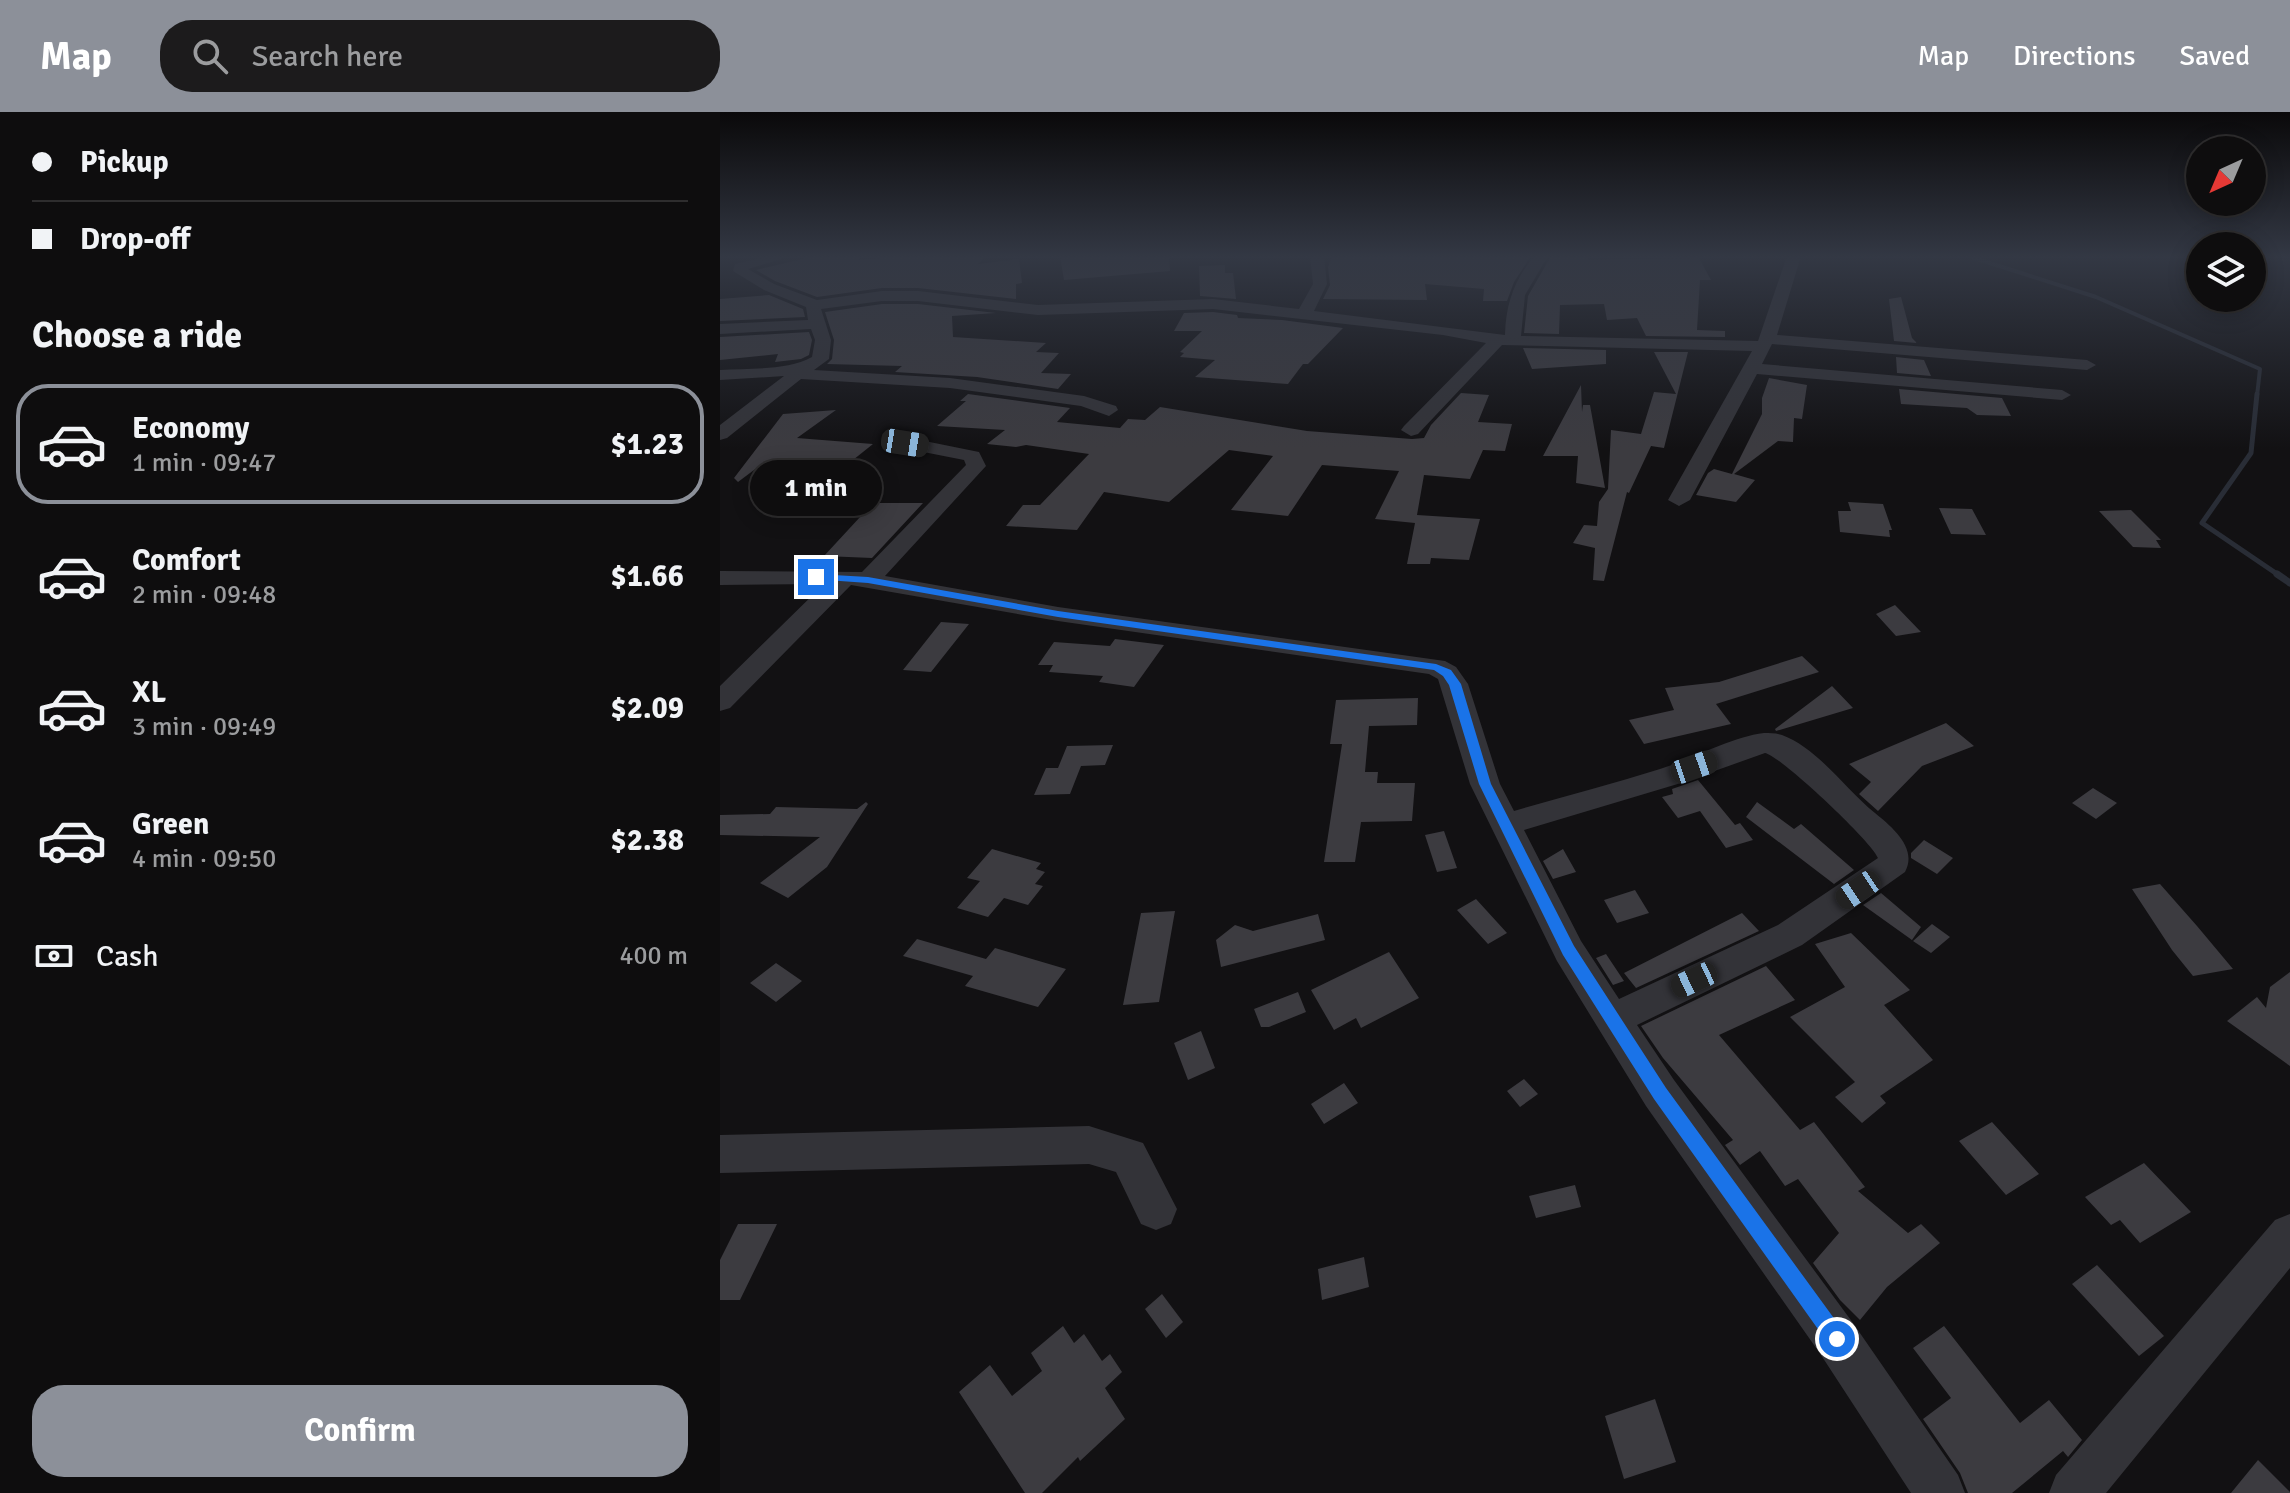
<!DOCTYPE html>
<meta charset="utf-8">
<style>
:root{--surface:#0e0d0e;--page:#1c1b1c;--text:#f1f3f6;--muted:#9b9c9e;--line:#2e2d2e;--accent:#8c9099}
body{margin:0;font-family:Signika,sans-serif;background:var(--page);color:var(--text);height:100vh;display:flex;flex-direction:column;font-size:30px;white-space:nowrap}
*{box-sizing:border-box;margin:0}
p{font-size:26px;color:var(--muted)}
.icon{flex:none;width:44px;height:44px;fill:none;stroke:currentColor;stroke-width:2;stroke-linecap:round;stroke-linejoin:round}
.map{position:relative;flex:1;overflow:hidden}
.sheet{display:flex;flex-direction:column;background:var(--surface);width:720px}
.sheet>*{flex:none}
.guide{display:grid;align-content:center;height:176px;padding:0 32px;background:var(--surface)}
.needle{width:52px;rotate:224deg}
.tools{position:absolute;left:1466px;top:24px;display:grid;gap:16px}
.tools a{display:grid;place-items:center;width:80px;height:80px;border-radius:50%;background:var(--surface);box-shadow:0 4px 20px #0003,0 0 0 2px var(--line);font-size:40px}
.end{position:absolute;width:36px;height:36px;margin:-18px;border:10px solid #1a73e8;background:#fff;box-shadow:0 0 0 4px #fff}
.from{border-radius:50%}
.bubble{position:absolute;height:56px;border-radius:28px;background:var(--surface);box-shadow:0 4px 20px #0003,0 0 0 2px var(--line);font-size:26px;font-weight:800;line-height:56px;text-align:center}
.car{position:absolute;width:24px;height:48px;margin:-24px -12px;border-radius:10px;box-shadow:0 0 6px 2px #0007;background:linear-gradient(#222 24%,#8ab4d8 0 40%,#222 0 76%,#8ab4d8 0 86%,#222 0)}
.guide b{display:flex;align-items:center;gap:28px;height:76px;font-size:30px}
.guide b+b{border-top:2px solid var(--line)}
.guide i{width:20px;height:20px;background:var(--text)}
ul{padding:0;list-style:none}
li{display:flex;align-items:center;gap:24px;height:120px;margin:0 16px 12px;padding:0 16px;border:4px solid transparent;border-radius:32px}
li div{flex:1}
li b{display:block;font-size:30px}
li em{font-style:normal;font-weight:800}
li.active{border-color:var(--accent)}
li>.icon{width:72px;height:72px;stroke-width:1.5}
h2{padding:0 32px;font-size:36px;line-height:96px}
.pay{display:flex;align-items:center;gap:20px;height:88px;padding:0 32px;font-size:30px}
.pay p{margin-inline-start:auto}
.primary-button{display:flex;gap:16px;margin-top:auto;padding:16px 32px}
.primary-button a{flex:1;height:92px;border-radius:32px;background:var(--accent);color:#fff;font-size:32px;font-weight:800;line-height:92px;text-align:center}
header{display:flex;align-items:center;gap:48px;box-sizing:border-box;height:112px;padding:0 40px;background:var(--accent);color:#fff}
header strong{font-size:38px}
nav{display:flex;gap:44px;margin-inline-start:auto;font-size:28px}
.search{width:560px;height:72px;background:var(--page);display:flex;align-items:center;gap:20px;box-sizing:border-box;padding:0 28px;border-radius:32px;color:var(--muted);font-size:30px}
main{display:flex;flex:1;min-height:0}
.map>svg:first-child{display:block}
.lines{fill:none;stroke-linecap:round;stroke-linejoin:round}
.stream-far2{stroke:#292d36;stroke-width:4}
.stream-far1{stroke:#292d36;stroke-width:5}
.stream{stroke:#292d36;stroke-width:7}
.building{fill:#3c3b40}
.minor{fill:#333338;fill-rule:evenodd}
.route{fill:#1a73e8}
</style>
<header>
<strong>Map</strong>
<div class="search"><svg class="icon" aria-label="search" viewBox="0 0 24 24"><circle cx="10" cy="10" r="6"/><path d="M15 15l6 6"/></svg>Search here</div>
<nav><a>Map</a><a>Directions</a><a>Saved</a></nav>
</header>
<main>
<section class="sheet">
<div class="guide">
<b><i class="from"></i>Pickup</b>
<b><i></i>Drop-off</b>
</div>
<h2>Choose a ride</h2>
<ul>
<li class="active"><svg class="icon" aria-label="car" viewBox="0 0 24 24"><path d="M5 17H2v-5l4-1 3-4h7l3 4 3 1v5h-3M9 17h6M6 11h13"/><circle cx="7" cy="17" r="2"/><circle cx="17" cy="17" r="2"/></svg><div><b>Economy</b><p>1 min · 09:47</p></div><em>$1.23</em></li>
<li><svg class="icon" aria-label="car" viewBox="0 0 24 24"><path d="M5 17H2v-5l4-1 3-4h7l3 4 3 1v5h-3M9 17h6M6 11h13"/><circle cx="7" cy="17" r="2"/><circle cx="17" cy="17" r="2"/></svg><div><b>Comfort</b><p>2 min · 09:48</p></div><em>$1.66</em></li>
<li><svg class="icon" aria-label="car" viewBox="0 0 24 24"><path d="M5 17H2v-5l4-1 3-4h7l3 4 3 1v5h-3M9 17h6M6 11h13"/><circle cx="7" cy="17" r="2"/><circle cx="17" cy="17" r="2"/></svg><div><b>XL</b><p>3 min · 09:49</p></div><em>$2.09</em></li>
<li><svg class="icon" aria-label="car" viewBox="0 0 24 24"><path d="M5 17H2v-5l4-1 3-4h7l3 4 3 1v5h-3M9 17h6M6 11h13"/><circle cx="7" cy="17" r="2"/><circle cx="17" cy="17" r="2"/></svg><div><b>Green</b><p>4 min · 09:50</p></div><em>$2.38</em></li>
</ul>
<div class="pay"><svg class="icon" aria-label="cash" viewBox="0 0 24 24"><path d="M3 7h18v10H3z"/><circle cx="12" cy="12" r="2"/></svg>Cash<p>400 m</p></div>
<div class="primary-button"><a>Confirm</a></div>
</section>
<div class="map">
<svg width="1570" height="1381" viewBox="0 0 1570 1381">
<rect width="100%" height="100%" fill="#121113"/>
<g class="lines">
<!-- stream-far2 -->
<path class="stream-far2" d="M1248 144 1376 185 1540 257 1537 284"/>
<!-- stream-far1 -->
<path class="stream-far1" d="M1537 282 1531 341 1482 411 1560 464"/>
<!-- stream -->
<path class="stream" d="M1557 462 1570 471"/>
</g>
<!-- building -->
<path class="building" d="M95 144H140L139 148 181 144H267L258 152 299 147 302 171 296 172V187L198 176H162L97 185 55 169 36 158Z
M340 144H449L450 159 344 168Z
M612 144H811L794 170 787 189H763L764 177 705 172 707 188 603 187 610 173 608 155Z
M831 144H868V148L979 146 991 168H980L977 218 1005 219V225L926 224 917 206 887 208 884 192 840 193 839 222 804 221 808 184Z
M505 153V161H513L516 187 480 184 479 154Z
M49 183 83 197 85 205 0 209V187Z
M1181 185 1192 226 1197 231 1174 229 1169 187Z
M162 192H198L276 201 232 204 233 225 326 231 316 240 339 241 321 261 351 262 338 277 257 265 175 260 182 254 107 252 112 247 114 228 105 200Z
M493 200 517 203 518 206 562 208 623 216 588 252H583L568 272 475 265 495 248 460 245 464 241 460 240 482 219H454L464 201Z
M89 220 92 228 89 243 81 247 55 250 58 242 0 248V225Z
M803 236 886 238V252L812 257Z
M934 240H968L944 336 931 334 909 381 907 380 884 469 873 468 875 436 853 431 864 413 877 414 879 390 888 377 891 318 921 322 934 280 956 282Z
M1176 245 1204 248 1211 264 1177 261Z
M1049 266 1087 273 1082 307 1074 306 1073 330 1058 329 1014 362 1035 368 1016 390 976 383 988 361 994 357 1012 362 1042 302V286Z
M861 273 862 300 863 293H870L885 376 856 371 858 344H823Z
M1179 277 1282 286 1291 304 1257 303 1247 296 1181 292Z
M741 281 769 283 758 310 792 312 785 339 763 338 750 367 704 363 697 403 760 407 749 448 711 446 710 452H687L695 411 655 407 679 359 602 353 568 404 511 398 553 344 509 338 449 390 384 380 357 418 286 414 303 393H320L369 342 306 333 296 335 267 332 285 318 217 314 246 289H240L248 282 350 296 337 310 400 316 408 307 425 308 440 295 587 319 692 327 704 326 711 313Z
M116 298 77 326 153 332 128 352 102 350 84 368H46L59 355H38L18 370 14 366 63 302Z
M1128 390 1163 392 1172 418H1169L1170 425 1120 420 1118 399H1131Z
M153 391H203L152 446 104 444Z
M1219 396 1252 397 1266 423 1231 422Z
M1411 398 1441 428H1436L1441 436 1413 435 1379 399Z
M1175 493 1201 520 1176 524 1156 502Z
M221 510 249 512 211 560 183 558Z
M395 527 444 533 414 575 379 570 383 564 329 560 333 553H318L334 530 390 534Z
M1082 544 1099 560 996 592 1011 612 924 632 909 608 954 598 945 576 999 570Z
M1112 574 1133 596 1056 619 1055 617Z
M698 586 697 613 649 614 645 660H658L657 671H695L692 709 641 710 635 750H604L622 632H610L616 588Z
M1226 611 1254 634 1202 654 1158 699 1139 682 1151 670 1129 652Z
M393 633 385 653 361 654 350 682 314 683 326 656H338L347 634Z
M978 668 1015 713 1020 711 1033 728 1006 736 980 699 958 706 942 685 953 682 952 677Z
M1373 676 1397 691 1376 707 1352 691Z
M146 690 148 692 107 755 68 786 40 771 100 725 0 723V703L50 702 56 695 137 697Z
M1037 690 1074 717 1081 712 1134 758 1114 772 1026 705Z
M724 719 737 756 717 760 705 723Z
M1204 728 1233 746 1217 762 1191 746V741Z
M272 737 321 751 316 757 325 760 315 772 323 774 308 793 284 786 268 805 237 796 260 769 247 766Z
M843 737 856 760 833 767 823 749Z
M1440 772 1477 814 1513 857 1473 864 1452 838 1412 777Z
M915 778 929 801 897 811 884 788Z
M1161 781 1201 815 1192 828 1143 793Z
M756 787 787 821 768 832 737 798Z
M455 799 439 890 403 893 421 801Z
M1022 801 1039 819 916 876 904 861Z
M598 802 605 828 501 855 496 828 515 813 533 819Z
M1212 812 1230 825 1211 841 1193 829Z
M1131 821 1190 878 1164 893 1213 948 1160 984 1166 991 1142 1011 1115 985 1135 970 1070 905 1125 875 1095 832Z
M197 827 266 847 275 836 346 857 318 895 245 874 253 864 183 844Z
M669 840 699 886 641 916 636 906 614 918 591 878Z
M886 842 904 869 893 873 876 846Z
M56 851 82 869 56 890 30 871Z
M1046 854 1075 888 999 923 1080 1018 1094 1010 1145 1075 1138 1079 1188 1121 1201 1112 1220 1131 1167 1175 1140 1208 1120 1188 1093 1151 1119 1121 1078 1067 1065 1074 1040 1039 1020 1053 1005 1033 1013 1028 943 946 921 914Z
M1570 860V954L1507 909 1537 885 1546 896 1550 875Z
M578 880 586 900 549 915H541L534 897Z
M481 919 495 956 468 968 454 931Z
M804 967 818 982 800 995 787 979Z
M624 971 638 991 604 1012 591 992Z
M1272 1010 1319 1062 1286 1083 1239 1029Z
M1424 1051 1471 1100 1420 1131 1400 1108 1391 1113 1365 1085Z
M855 1073 861 1095 816 1106 809 1084Z
M18 1112H57L20 1188H0V1148Z
M644 1145 649 1175 602 1188 598 1157Z
M1377 1153 1444 1224 1419 1244 1352 1172Z
M442 1182 463 1210 446 1226 425 1197Z
M343 1214 354 1231 364 1222 382 1249 390 1242 402 1260 385 1276 405 1307 360 1349 358 1345 322 1381H305L239 1280 270 1253 292 1284 322 1259 311 1241Z
M1224 1214 1300 1311 1329 1288 1362 1328 1348 1345 1343 1339 1292 1381H1248L1240 1361 1203 1307 1231 1286 1193 1236Z
M935 1287 956 1350 904 1367 885 1304Z
M1538 1348 1570 1380V1381H1511Z"/>
<g class="lines">
<!-- minor -->
<path class="minor" d="M49 144H71L28 157 54 172 97 188 162 179H198L318 193 493 187 579 197 593 172 590 144H604L607 172 594 199 785 223C786 191 794 169 814 144H828L805 183 801 224 1038 229 1067 144H1081L1057 223 1367 248 1376 253 1367 258 1052 232 1042 252 1342 278 1351 283 1342 288 1037 262 970 388 959 394 948 388 1032 239 782 233 698 322 691 324 681 318 684 314 766 231 723 223 493 197 318 203 198 189H162L101 197 111 228 109 247 94 258 230 266 364 284 396 294 398 298 389 304 361 294 230 276 81 267 7 326 0 328V313L64 264 0 268V258C29 256 66 259 92 245L95 228 91 217 0 222V212L88 208 86 195 44 178 13 159 15 152Z
M185 325 259 340 266 354 165 464 338 495 725 549 736 555 748 572 780 672 794 699C842 685 892 672 940 657 972 647 1011 625 1044 621 1050 621 1056 621 1062 623 1099 637 1125 677 1155 701 1172 715 1198 736 1185 760L1082 833 917 913 954 968 1133 1211 1238 1363 1245 1381H1191L1101 1243 926 994 837 849 750 672 718 567 709 562 338 509 131 473 10 596 0 599V574L104 472 0 473V459L142 460 246 353 244 348 178 335 175 331ZM1045 641C1061 644 1153 731 1158 746L1058 813 899 887 861 829 804 718 961 671Z
M369 1014 423 1031 457 1097 451 1112 436 1118 421 1112 396 1060 369 1052 0 1061V1023Z
M1570 1102V1156L1386 1381H1329L1336 1363 1555 1108Z"/>
</g>
<!-- sky -->
<linearGradient id="sky" x2="0" y2="1"><stop stop-color="#0a090a"/><stop offset="0.43" stop-color="#333844"/><stop offset="1" stop-color="#333844" stop-opacity="0"/></linearGradient>
<rect width="1570" height="337" fill="url(#sky)"/>
<!-- route -->
<path class="route" d="M96 462 148 465 338 499 716 552 731 558 741 572 771 672 854 834 946 976 1124 1220 1126 1227 1124 1234 1117 1236 1110 1234 934 987 843 843 759 672 729 573 723 564 714 558 338 505 148 471 92 467 91 465Z"/>
</svg>
<div class="tools">
<a><svg class="needle" viewBox="-14 -14 28 28"><path d="M0-13l5 13h-10z" fill="#e53935"/><path d="M0 13l5-13h-10z" fill="#9b9c9e"/></svg></a>
<a><svg class="icon" aria-label="layers" viewBox="0 0 24 24"><path d="M12 4l9 5-9 5-9-5zM3 14l9 5 9-5"/></svg></a>
</div>
<i class="end from" style="left:1117px;top:1227px"></i>
<i class="end" style="left:96px;top:465px"></i>
<div class="bubble" style="left:30px;top:348px;width:132px">1 min</div>
<i class="car" style="left:185px;top:331px;rotate:99deg"></i>
<i class="car" style="left:974px;top:655px;rotate:71deg"></i>
<i class="car" style="left:1138px;top:778px;rotate:236deg"></i>
<i class="car" style="left:974px;top:868px;rotate:245deg"></i>
</div>
</main>
